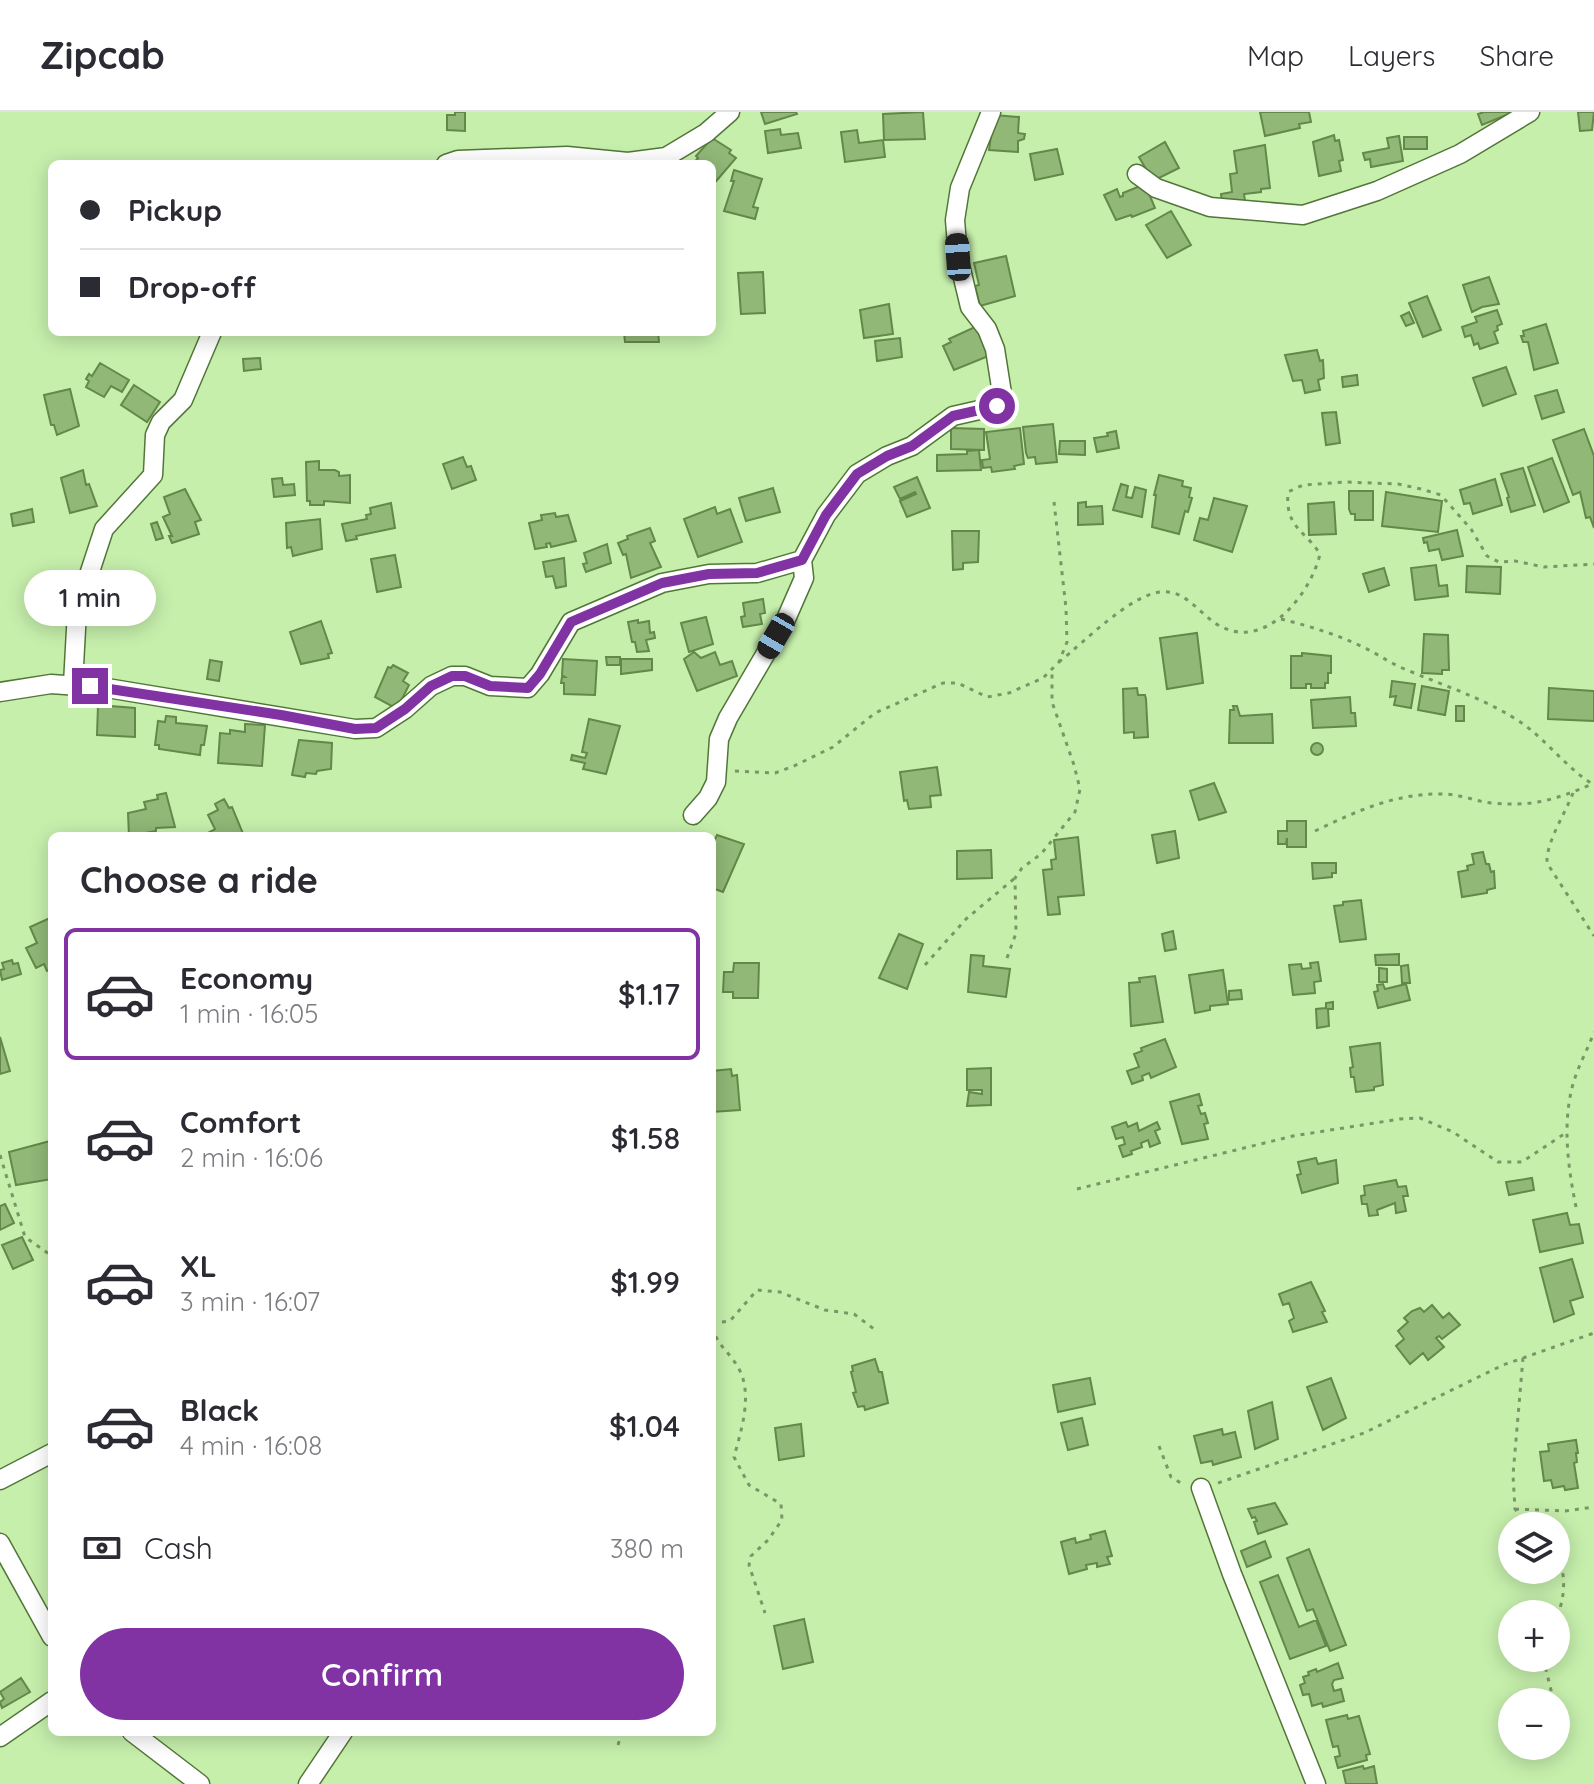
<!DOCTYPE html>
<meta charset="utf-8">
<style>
:root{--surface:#fff;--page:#f7f7f7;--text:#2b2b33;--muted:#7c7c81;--line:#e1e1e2;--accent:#8132a3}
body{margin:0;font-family:Quicksand,sans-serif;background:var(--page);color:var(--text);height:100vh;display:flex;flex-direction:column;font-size:30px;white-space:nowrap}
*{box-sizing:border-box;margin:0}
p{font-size:26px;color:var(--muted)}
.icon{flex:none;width:44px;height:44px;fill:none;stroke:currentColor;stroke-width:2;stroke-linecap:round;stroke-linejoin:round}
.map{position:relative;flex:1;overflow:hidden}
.sheet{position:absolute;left:48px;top:720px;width:668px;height:904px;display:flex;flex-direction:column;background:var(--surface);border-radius:12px;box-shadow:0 4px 20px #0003}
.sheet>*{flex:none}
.top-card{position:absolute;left:48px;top:48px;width:668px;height:176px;border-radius:12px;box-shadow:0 4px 20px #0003;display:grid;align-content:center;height:176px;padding:0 32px;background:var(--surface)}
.buttons{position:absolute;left:1498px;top:1400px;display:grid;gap:16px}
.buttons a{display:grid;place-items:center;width:72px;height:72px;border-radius:50%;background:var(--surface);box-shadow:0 4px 20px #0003;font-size:40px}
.end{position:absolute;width:36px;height:36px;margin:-18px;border:10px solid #8132a3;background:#fff;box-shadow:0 0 0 4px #fff}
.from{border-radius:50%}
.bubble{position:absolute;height:56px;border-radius:28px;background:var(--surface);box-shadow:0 4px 20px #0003;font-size:26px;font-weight:600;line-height:56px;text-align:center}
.car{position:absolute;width:24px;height:48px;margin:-24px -12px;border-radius:10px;box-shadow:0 0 6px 2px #0007;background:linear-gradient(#222 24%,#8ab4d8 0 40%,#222 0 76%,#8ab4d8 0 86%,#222 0)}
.top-card b{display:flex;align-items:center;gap:28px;height:76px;font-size:30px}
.top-card b+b{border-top:2px solid var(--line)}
.top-card i{width:20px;height:20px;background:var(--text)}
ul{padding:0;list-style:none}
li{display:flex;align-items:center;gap:24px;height:132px;margin:0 16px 12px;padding:0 16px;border:4px solid transparent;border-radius:12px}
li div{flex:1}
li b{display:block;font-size:30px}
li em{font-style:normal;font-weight:600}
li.selected{border-color:var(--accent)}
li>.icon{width:72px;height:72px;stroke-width:1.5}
h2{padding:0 32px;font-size:36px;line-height:96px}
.pay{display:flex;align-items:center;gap:20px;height:88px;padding:0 32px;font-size:30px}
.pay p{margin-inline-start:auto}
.cta{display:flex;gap:16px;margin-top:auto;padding:16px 32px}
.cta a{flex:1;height:92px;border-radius:48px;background:var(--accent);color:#fff;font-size:32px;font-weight:600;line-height:92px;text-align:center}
header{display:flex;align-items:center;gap:48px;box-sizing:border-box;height:112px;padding:0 40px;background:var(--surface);border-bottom:2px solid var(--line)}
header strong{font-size:38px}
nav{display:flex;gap:44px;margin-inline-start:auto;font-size:28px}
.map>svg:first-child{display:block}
.building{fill:#91b877;stroke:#638849;stroke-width:2}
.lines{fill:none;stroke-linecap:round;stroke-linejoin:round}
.minor-casing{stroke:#527638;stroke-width:21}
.path{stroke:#7a9667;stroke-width:3;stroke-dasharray:4 6;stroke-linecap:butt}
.minor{stroke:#fff;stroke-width:18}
.route{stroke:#8132a3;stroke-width:10}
</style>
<header>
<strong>Zipcab</strong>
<nav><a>Map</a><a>Layers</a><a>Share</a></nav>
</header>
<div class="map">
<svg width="1594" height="1672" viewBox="0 0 1594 1672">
<rect width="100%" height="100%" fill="#c6efac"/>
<!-- building -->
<path class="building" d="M455 0H465V19L447 18V3H455Z
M761 0H796L797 2 765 12Z
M923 0 925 27 884 28 883 2Z
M1260 0H1309L1311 10 1299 12 1300 16 1265 24Z
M1484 0H1511V1L1482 13 1478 2Z
M1578 0H1594L1592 18 1580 19Z
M994 3 1019 5 1018 21 1025 22 1024 27 1018 29V40L989 38Z
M780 17 781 23 798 21 801 36 768 41 765 19Z
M857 18 859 31 883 28 885 45 845 50 841 20Z
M1334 23 1335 29 1339 28 1343 48 1339 49 1341 59 1319 64 1313 30Z
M1399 24 1403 49 1371 55 1370 47 1365 48 1363 41 1389 36 1387 26Z
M1404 25H1427V37H1404Z
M712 26 731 38 729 41 736 46 712 74V52H693L698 46 696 44Z
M1165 30 1179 56 1153 69 1139 45Z
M1265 33 1270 76 1261 77V80L1244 82 1245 89 1222 91 1221 82 1232 80 1230 62 1237 61 1234 39Z
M1057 37 1063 62 1035 68 1030 42Z
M734 58 762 67 753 95 758 96 755 107 724 99 734 69H731Z
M1145 72 1155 96 1132 105 1131 103 1116 108 1104 83 1117 77 1120 85 1123 84V81Z
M1171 99 1191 133 1167 146 1146 113Z
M1006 144 1015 184 980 194 975 174 979 173 974 151Z
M763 160 765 201 741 202 738 161Z
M1489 165 1499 192 1482 195 1472 200 1463 173Z
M1427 184 1441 218 1423 225 1409 191Z
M889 192 893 222 864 226 860 198Z
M1497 198 1502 212 1497 214 1498 218 1494 220 1498 231 1480 237 1478 231 1474 233 1471 223 1465 225 1462 215 1477 210 1475 205Z
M1409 200 1414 211 1406 214 1401 204Z
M1546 212 1558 251 1534 258 1528 230H1523L1521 224H1524L1523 219Z
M977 214 991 243 954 258 943 234 951 230 949 227Z
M624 220H658L659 230H625Z
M900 226 902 245 877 249 875 229Z
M1317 238 1320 249 1323 248 1324 266 1318 268 1320 278 1305 281 1302 268 1293 269 1285 243Z
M260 246 261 257 244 259 243 247Z
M100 251 129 268 122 280 111 274 104 285 86 275 89 269 86 267 89 262 92 264Z
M1506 255 1516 282 1483 294 1473 266Z
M1357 263 1358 273 1343 275 1342 265Z
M134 273 160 290 147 310 121 293Z
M70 277 79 314 57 323 54 313H51L44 283Z
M1557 278 1564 300 1542 307 1535 284Z
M1336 300 1340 331 1326 333 1322 301Z
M1053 312 1057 350 1036 352 1035 345 1028 346 1026 341 1023 315Z
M951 316 984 317V338L951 337Z
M1020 316 1024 352 1014 354 1015 357 992 360 991 355 983 356 982 348 990 347 986 320Z
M1584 317 1594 344V416L1590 405 1586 406 1580 380 1573 383 1553 328Z
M1116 319 1119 336 1097 340 1094 326 1108 324 1107 321Z
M1060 329H1085V343L1059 342Z
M979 338 981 358 937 359V343L967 342V339Z
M463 345 467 355 471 354 476 368 452 377 443 352Z
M1552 346 1569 390 1544 400 1528 355Z
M319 349V358H335L339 360V364L350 363V391L324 389V393H310V389H307L306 350Z
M1523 356 1535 393 1511 400 1507 386 1509 385 1501 362Z
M83 358 86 373 89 372 97 394 70 401 61 366Z
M1159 363 1183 369 1182 374 1191 376 1189 385 1192 386 1188 400 1185 399 1179 422 1152 415 1156 383H1154Z
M917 365 930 396 907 405 900 389 916 382 915 380 900 387 894 375Z
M282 366 283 373 294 372 295 383 274 385 272 367Z
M1495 367 1502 393 1473 402 1470 391 1464 392 1460 378Z
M1121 372 1128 374 1126 385 1132 386 1135 375 1146 378 1142 405 1113 398Z
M773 376 780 400 746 409 739 386Z
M185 377 201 408 195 410 199 422 172 431 169 424H172L163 405 170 402 164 385Z
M1349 379H1373V408H1355V402H1351L1349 397Z
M1386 380 1442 389 1438 420 1382 414Z
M1214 386 1247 394 1232 440 1194 428 1200 406 1208 408Z
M1086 390V395L1102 394 1103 412 1078 413V391Z
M1334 390 1336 422 1309 423 1308 392Z
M391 391 395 416 356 424 357 427 346 429 342 412 367 407 366 403 371 402 370 396Z
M715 395 717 402 730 397 742 430 698 445 684 407Z
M32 397 34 410 13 414 11 402Z
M555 401 556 405 568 403 576 429 551 435 550 431 546 432 547 435 535 437 529 411 542 408 541 403Z
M320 407 322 437 293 444 291 435 287 436 286 411Z
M157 410 163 426 156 428 151 412Z
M650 416 655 429 650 431 661 455 631 466 626 442 623 443 618 431 628 427 627 424Z
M1457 418 1463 444 1442 448 1439 437 1429 439 1427 430 1424 431 1423 426Z
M952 419H979L978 450 963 451V457L953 458Z
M607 432 611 451 586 460 583 452 587 451 584 441Z
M395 443 401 475 377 480 371 447Z
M564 446 566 474 556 476 553 464 546 465 543 450Z
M1436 453 1439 474 1447 473 1448 484 1415 488 1411 456Z
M1467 454 1501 455 1500 482 1466 480Z
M1384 456 1389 473 1369 480 1363 462Z
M763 487 765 501 760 502 762 512 743 515 741 505 745 504 743 491Z
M706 505 713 532 689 540 681 511Z
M638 508V511L649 509 650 521 654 520 655 526 646 528 649 539 637 540 635 530H632L628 510Z
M321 509 332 541 328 542 329 546 301 552 290 520Z
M1197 521 1203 571 1167 577 1160 526Z
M1424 522 1448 523 1449 558H1442V562L1422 561Z
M694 540 701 546 715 540 720 553 732 549 737 564 697 579 684 547Z
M1302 541 1331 544V561H1328V571H1325V576H1311V572H1306V576H1291V544H1302Z
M606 545H620V553H607Z
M563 547 597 549 595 583 564 582V571H561L562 565H565L562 563Z
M621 547H652V558L621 562Z
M210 548 222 550 219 569 207 567Z
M393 553 408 561 403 569 409 573 397 597 375 585 388 555 391 556Z
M1392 569 1415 572 1411 596 1394 593 1396 584 1390 585Z
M1422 574 1449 579 1445 603 1418 598Z
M1137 576 1138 583H1145L1146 587 1148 625 1134 626V620L1124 621 1123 577Z
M1549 576 1594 579V609L1548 607Z
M1350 585 1351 601H1355L1356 614 1313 616 1311 588Z
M98 593 135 596V625L97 623Z
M1233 594H1237L1240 604 1272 602 1273 631H1229L1230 598H1234Z
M1456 594H1464V609H1456Z
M166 604 176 605V611L207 614 204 633H201L200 643 159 637V633H155L158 609 165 610Z
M589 607 620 614 606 662 583 657 585 651 571 648 572 643 585 646 587 641 582 640Z
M245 612 265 613 262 654 218 651 220 621 230 622V618L245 620Z
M299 628 332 631 331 657 317 659 316 662 306 661 305 665 292 663Z
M1311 637a6 6 0 1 1 12 0a6 6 0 1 1-12 0Z
M937 655 941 683 930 684 931 695 909 697 907 688 904 689 900 660Z
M1214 671 1226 700 1199 708 1190 679Z
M166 681 175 715 156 716V719L129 724 128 701 146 697 144 690 158 687 157 683Z
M224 687 229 696 232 695 244 724H208L206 722 215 717 208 703 218 698 215 692Z
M1287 709H1306V735H1287V726L1286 732H1278V719H1287Z
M1175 719 1179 746 1157 751 1152 723Z
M717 723 744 732 723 780 712 776V726L715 727Z
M1078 725 1084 783 1058 785 1060 802 1048 803 1043 758 1052 757 1051 748 1056 747 1054 728Z
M991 738 992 766 957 767V739Z
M1483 740 1486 752H1489L1491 760 1494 759 1495 776 1487 778V781L1462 785 1458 760 1468 758 1467 754 1474 752 1472 742Z
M1312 751H1336V761H1332V765L1313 767Z
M1361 788 1366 827 1340 830 1334 794 1343 793V790Z
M52 805V857L47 859 44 852 36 856 26 836 37 831 30 815Z
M1173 819 1176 837 1165 839 1162 822Z
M899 822 923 832 907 877 879 866Z
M1399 842V853H1376L1375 843Z
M971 843 984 844 983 854 1010 857 1006 885 968 880Z
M12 848 13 852 18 851 21 862 2 868 0 858 4 857 2 851Z
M1318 850 1321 869 1314 870 1315 881 1293 883 1289 853 1301 852 1302 857 1311 856 1310 851Z
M734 851H759L758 886H733V880H723L724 860H733Z
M1408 853 1410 871H1402L1401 854Z
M1379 856 1387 857V870H1379Z
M1223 858 1228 892 1210 894V898L1195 901 1189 863Z
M1155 864 1163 910 1131 914 1129 871 1140 870 1139 866Z
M1383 872 1385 877 1406 872 1410 888 1378 896 1374 880 1378 879 1377 873Z
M1241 878 1242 887 1229 888V879Z
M1333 890V897H1328L1329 914 1317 916 1316 897 1326 896V891Z
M0 925 10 959 0 962Z
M1165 927 1176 955 1151 966 1149 961 1142 964 1143 968 1132 972 1127 959 1139 955 1134 942 1142 939 1141 936Z
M1380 931 1383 973 1374 975V978L1356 980 1354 965H1351L1350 956 1353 955 1350 935Z
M991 956V993L967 994 969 980 982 982V978H967V957Z
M731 957 732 964 737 963 740 998 712 1000V959Z
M1199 982 1202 993 1198 994 1201 1002 1205 1001 1208 1011 1204 1012 1208 1027 1182 1032 1170 990Z
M1126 1010 1128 1015 1137 1011 1139 1019 1157 1010 1160 1017 1155 1019 1160 1031 1150 1035 1148 1028 1141 1031 1142 1035 1131 1039 1132 1042 1123 1045 1119 1034 1125 1032 1123 1025 1116 1027 1112 1015Z
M50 1029 52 1067 16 1073 9 1040Z
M1316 1046 1318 1052 1336 1048 1338 1071 1302 1081 1297 1063 1301 1062 1298 1050Z
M1532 1066 1534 1078 1509 1083 1506 1070Z
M1396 1068 1398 1075 1406 1074 1408 1084H1403L1406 1099 1396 1101 1395 1091 1377 1098 1378 1103 1369 1104 1367 1092H1362L1361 1084 1365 1083 1364 1074Z
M5 1092 14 1111 0 1118V1094Z
M1567 1101 1570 1113 1579 1112 1583 1131 1540 1140 1533 1108Z
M22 1125 33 1148 13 1157 2 1133Z
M1572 1147 1583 1185 1570 1189 1574 1202 1554 1210 1540 1156Z
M1311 1170 1325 1199 1322 1200 1327 1210 1293 1220 1289 1209 1294 1206 1289 1191 1283 1193 1279 1182Z
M1432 1193 1443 1206 1449 1201 1460 1213 1442 1227 1439 1224 1436 1226 1444 1235 1428 1248 1423 1241 1410 1252 1396 1234 1404 1227 1398 1219 1408 1210 1404 1206 1412 1199 1420 1196 1424 1200Z
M875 1247 879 1260H882L888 1291 865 1298 864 1294 858 1295 853 1281 856 1280 851 1260 853 1259 852 1254Z
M1090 1266 1095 1292 1058 1300 1053 1273Z
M1331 1266 1346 1306 1323 1318 1307 1275Z
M1272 1290 1278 1327 1255 1337 1248 1299Z
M1082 1306 1088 1333 1068 1338 1061 1311Z
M801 1312 804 1344 779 1348 775 1316Z
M1222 1317 1223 1323 1235 1320 1241 1345 1213 1353 1212 1349 1201 1351 1194 1324Z
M1576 1328 1578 1341H1576L1577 1350 1574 1351 1578 1376 1565 1378 1564 1374 1553 1376 1551 1368 1544 1369 1540 1340 1549 1339 1548 1332Z
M1275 1391 1287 1412 1258 1422 1254 1410 1257 1409 1255 1405 1252 1406 1248 1397Z
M1105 1419 1112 1444 1107 1445 1110 1452 1097 1455V1451L1086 1453 1087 1457 1069 1462 1061 1430 1075 1426 1076 1431 1091 1427 1090 1423Z
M1265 1429 1271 1445 1247 1455 1241 1439Z
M1309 1437 1346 1533 1330 1539 1313 1497 1307 1499 1287 1446Z
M1278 1463 1299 1515 1316 1508 1326 1534 1290 1547 1260 1470Z
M804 1507 813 1550 783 1557 774 1514Z
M1338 1551 1343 1566 1334 1568 1332 1572 1334 1579 1341 1577 1344 1589 1323 1595 1322 1591 1312 1594 1309 1582 1303 1583 1300 1573 1305 1571 1303 1565 1309 1563 1308 1560 1316 1557 1317 1560Z
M21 1566 30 1580 2 1596 0 1590 4 1587 0 1580Z
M1347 1603 1348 1607 1359 1604 1370 1642 1366 1643 1367 1648 1338 1656 1335 1645 1340 1644 1338 1634 1333 1635 1326 1608Z
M1363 1654 1364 1657 1374 1654 1377 1672H1346L1343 1659Z"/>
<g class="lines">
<defs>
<path id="minor" d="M446 52 458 48 567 44 628 50 666 45 706 21 730 0
M1137 62 1156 76 1210 95 1303 103 1377 79 1460 42 1530 0
M73 572 77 499 104 417 153 363 155 323 161 310 183 288 212 220
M0 580 51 572 107 576 355 617 376 616 405 597 431 574 452 564H465L490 574 528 576 540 562 571 510 662 471 709 462 757 461 802 448 826 403 857 362 887 344 912 334 953 304 997 294 1003 288 995 237 987 217 970 195 958 145 955 108 960 76 991 0
M693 703 708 686 716 670 719 627 728 606 786 507 804 466 802 448
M0 1368 52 1341
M1201 1376 1232 1462 1316 1672
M0 1431 52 1525
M132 1620 200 1672
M0 1625 52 1589
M308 1672 343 1620"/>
</defs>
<!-- minor casing -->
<use href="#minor" class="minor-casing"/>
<!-- path -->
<path class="path" d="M1281 507C1309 514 1336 522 1363 535 1378 542 1391 552 1407 558 1447 575 1481 585 1519 609 1547 628 1566 656 1594 673
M1059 550C1083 531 1131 482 1161 480 1188 477 1202 507 1224 516 1268 536 1311 481 1320 442 1305 418 1285 416 1288 380L1303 373 1345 370 1398 372 1421 377 1441 383 1471 417 1487 444 1499 450 1515 449 1544 455 1594 452
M735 659 775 661 794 654 833 635 875 601 943 571H958L987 585 1009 581 1043 566 1059 550 1067 530 1066 496 1054 390
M1573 681C1565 702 1546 730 1547 751L1594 824
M1315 719C1357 699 1395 681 1443 682 1459 682 1475 689 1491 691 1532 695 1555 688 1592 672
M1007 846 1016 821 1015 766 1022 756 1041 742 1075 700 1080 677 1074 653 1052 590V557
M925 853 966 807 1015 766
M0 1043 25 1125 49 1142
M1077 1077 1293 1024 1400 1007 1420 1006 1453 1020 1498 1050H1522L1567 1020
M1576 1095C1568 1055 1562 1012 1573 972 1578 954 1588 937 1594 920
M712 1211 730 1209 757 1178 780 1180 825 1198 854 1202 878 1220
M712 1215C718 1235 730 1240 739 1257 753 1283 741 1319 734 1345L749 1373 781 1392 782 1408 768 1428 751 1444 749 1453 765 1501
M1523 1246 1513 1363 1515 1397 1530 1414
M1159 1334 1171 1365 1184 1373
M1218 1371 1364 1321 1503 1253 1594 1221
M1515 1397 1565 1399 1594 1395
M1556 1432C1564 1457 1568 1481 1556 1506
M1546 1546 1545 1554 1554 1590
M618 1633 622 1620"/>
<!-- minor -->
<use href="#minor" class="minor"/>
</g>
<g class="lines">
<!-- route -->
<path class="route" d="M90 574 281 603 355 617 376 616 405 597 431 574 452 564H465L490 574 528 576 540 562 571 510 662 471 709 462 757 461 802 448 826 403 857 362 887 344 912 334 953 304 997 294"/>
</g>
</svg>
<div class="buttons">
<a><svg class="icon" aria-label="layers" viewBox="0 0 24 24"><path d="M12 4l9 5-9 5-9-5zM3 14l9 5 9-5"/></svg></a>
<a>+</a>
<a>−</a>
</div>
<i class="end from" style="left:997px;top:294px"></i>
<i class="end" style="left:90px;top:574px"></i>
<div class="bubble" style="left:24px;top:458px;width:132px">1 min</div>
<i class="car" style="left:958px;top:145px;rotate:356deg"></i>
<i class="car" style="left:776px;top:524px;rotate:210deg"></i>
<div class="top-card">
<b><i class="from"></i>Pickup</b>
<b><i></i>Drop-off</b>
</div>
<section class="sheet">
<h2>Choose a ride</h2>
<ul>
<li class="selected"><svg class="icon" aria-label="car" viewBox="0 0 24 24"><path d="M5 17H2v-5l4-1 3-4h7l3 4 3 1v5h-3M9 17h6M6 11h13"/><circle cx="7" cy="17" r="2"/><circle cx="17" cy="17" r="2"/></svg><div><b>Economy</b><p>1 min · 16:05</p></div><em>$1.17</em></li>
<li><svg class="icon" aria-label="car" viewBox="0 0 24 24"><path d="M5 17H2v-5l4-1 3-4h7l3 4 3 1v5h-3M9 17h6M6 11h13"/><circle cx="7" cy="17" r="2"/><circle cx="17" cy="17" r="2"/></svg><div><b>Comfort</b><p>2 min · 16:06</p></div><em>$1.58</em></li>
<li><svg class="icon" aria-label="car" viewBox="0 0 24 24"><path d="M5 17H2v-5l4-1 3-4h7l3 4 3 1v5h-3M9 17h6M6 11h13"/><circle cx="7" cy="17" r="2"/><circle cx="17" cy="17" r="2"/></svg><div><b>XL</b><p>3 min · 16:07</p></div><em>$1.99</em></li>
<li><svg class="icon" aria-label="car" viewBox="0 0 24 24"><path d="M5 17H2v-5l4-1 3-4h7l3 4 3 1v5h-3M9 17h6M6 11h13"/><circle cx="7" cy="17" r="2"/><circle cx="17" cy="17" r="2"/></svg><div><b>Black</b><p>4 min · 16:08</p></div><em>$1.04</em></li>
</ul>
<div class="pay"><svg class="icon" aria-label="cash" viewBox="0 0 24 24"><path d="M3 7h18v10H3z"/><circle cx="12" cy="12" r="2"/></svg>Cash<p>380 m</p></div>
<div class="cta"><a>Confirm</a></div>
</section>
</div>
